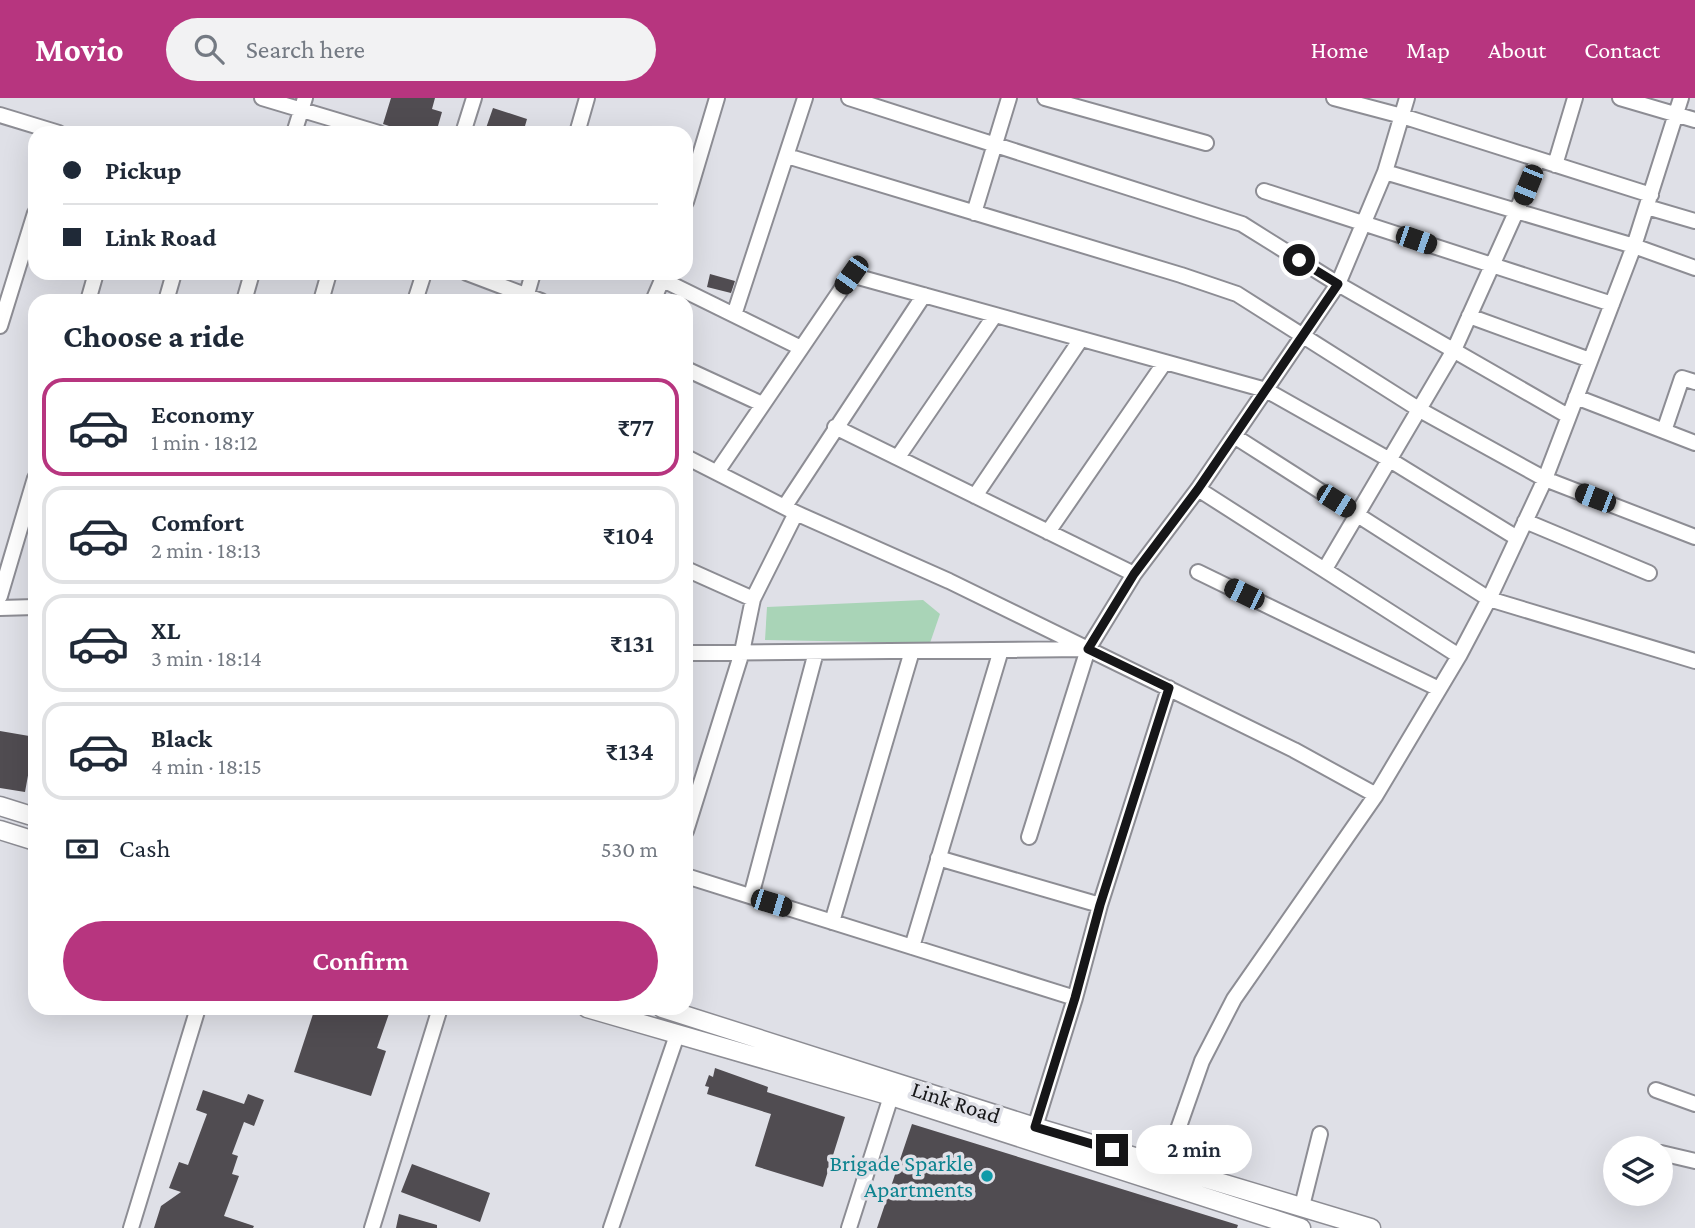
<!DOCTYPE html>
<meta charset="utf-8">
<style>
:root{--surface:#fff;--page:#f2f2f3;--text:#1f2937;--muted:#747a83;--line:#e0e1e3;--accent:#b7357f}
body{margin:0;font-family:"Crimson Pro",serif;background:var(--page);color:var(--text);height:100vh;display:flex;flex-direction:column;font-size:26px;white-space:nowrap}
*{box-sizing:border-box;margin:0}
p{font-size:23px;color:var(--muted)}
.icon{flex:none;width:38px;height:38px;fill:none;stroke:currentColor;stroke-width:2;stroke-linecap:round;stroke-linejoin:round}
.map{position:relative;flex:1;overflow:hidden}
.details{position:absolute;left:28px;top:196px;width:665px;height:721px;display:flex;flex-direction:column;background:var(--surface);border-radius:21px;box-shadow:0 7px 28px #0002}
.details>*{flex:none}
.guide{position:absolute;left:28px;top:28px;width:665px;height:154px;border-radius:21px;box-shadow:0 7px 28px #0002;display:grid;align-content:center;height:154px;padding:0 35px;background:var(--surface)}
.buttons{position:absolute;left:1603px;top:1038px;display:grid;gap:14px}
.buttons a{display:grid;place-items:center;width:70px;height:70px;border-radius:50%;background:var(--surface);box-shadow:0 7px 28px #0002;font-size:35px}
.end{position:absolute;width:32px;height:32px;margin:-16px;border:9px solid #161618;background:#fff;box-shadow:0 0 0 4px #fff}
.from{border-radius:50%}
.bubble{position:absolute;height:49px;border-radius:24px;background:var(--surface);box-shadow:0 7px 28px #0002;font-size:23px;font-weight:600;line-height:49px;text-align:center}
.car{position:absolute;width:21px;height:42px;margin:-21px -10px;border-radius:9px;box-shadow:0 0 5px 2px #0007;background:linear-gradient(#222 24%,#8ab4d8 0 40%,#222 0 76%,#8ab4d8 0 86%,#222 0)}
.guide b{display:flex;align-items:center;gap:24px;height:66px;font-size:26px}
.guide b+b{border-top:2px solid var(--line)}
.guide i{width:18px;height:18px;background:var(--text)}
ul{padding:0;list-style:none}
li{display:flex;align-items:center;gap:21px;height:98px;margin:0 14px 10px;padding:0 21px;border:4px solid var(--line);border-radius:21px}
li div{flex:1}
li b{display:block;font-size:26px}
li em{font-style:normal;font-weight:600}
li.active{border-color:var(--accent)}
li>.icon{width:63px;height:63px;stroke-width:1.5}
h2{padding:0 35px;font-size:32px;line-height:84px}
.pay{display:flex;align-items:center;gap:18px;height:77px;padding:0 35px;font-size:26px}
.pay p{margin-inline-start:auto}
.primary-button{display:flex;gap:14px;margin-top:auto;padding:14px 35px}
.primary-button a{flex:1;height:80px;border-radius:42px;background:var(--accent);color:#fff;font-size:28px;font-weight:600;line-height:80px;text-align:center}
header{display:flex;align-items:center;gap:42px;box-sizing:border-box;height:98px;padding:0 35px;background:var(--accent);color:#fff}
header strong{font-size:33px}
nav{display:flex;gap:38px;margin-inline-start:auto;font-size:24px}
.search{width:490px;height:63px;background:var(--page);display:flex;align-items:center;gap:18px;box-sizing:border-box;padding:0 24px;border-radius:38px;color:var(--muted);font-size:26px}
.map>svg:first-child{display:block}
.green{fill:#a9d4b7}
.building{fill:#504c51}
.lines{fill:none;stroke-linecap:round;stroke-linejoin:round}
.minor-casing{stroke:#8d8d94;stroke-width:18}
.major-casing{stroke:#8d8d94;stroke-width:21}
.minor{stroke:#fff;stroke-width:14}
.major{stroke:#fff;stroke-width:18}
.route{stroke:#161618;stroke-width:9}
.culture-dot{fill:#0f9aa8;stroke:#dfe0e7;stroke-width:2.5}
.labels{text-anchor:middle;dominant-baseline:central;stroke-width:7;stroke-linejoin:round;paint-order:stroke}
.street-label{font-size:23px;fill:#161618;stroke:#dfe0e7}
.culture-label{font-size:23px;fill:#0d838f;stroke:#dfe0e7;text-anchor:end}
</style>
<header>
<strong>Movio</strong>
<div class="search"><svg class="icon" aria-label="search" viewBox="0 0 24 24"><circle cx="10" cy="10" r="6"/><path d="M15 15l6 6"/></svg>Search here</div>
<nav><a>Home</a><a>Map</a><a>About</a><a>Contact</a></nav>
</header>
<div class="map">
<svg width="1695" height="1130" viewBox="0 0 1695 1130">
<rect width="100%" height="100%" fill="#dfe0e7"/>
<!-- green -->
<path class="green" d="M923 502 940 516 930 545 765 542 767 509Z"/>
<!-- building -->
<path class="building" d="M391 0H435L432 11 442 14 436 35H410L383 26Z
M493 10 527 21 523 35H492L485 33Z
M710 176 735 183 731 195 707 189Z
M0 633 35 639 25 694 0 690Z
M315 910H391L377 950 386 953 371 998 294 974Z
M715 970 768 989 767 994 845 1019 823 1089 755 1068 771 1016 707 996 709 989 705 988 709 977 713 979Z
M203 992 244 1006 248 996 264 1002 254 1028 244 1024 232 1056 238 1058 232 1076 239 1078 224 1118 254 1128 253 1130H154L161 1108 181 1094 169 1090 179 1064 188 1067 207 1016 196 1012Z
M912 1026 1238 1127 1237 1130H877Z
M412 1066 490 1095 480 1124 401 1094Z
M399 1116 437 1127V1130H396Z"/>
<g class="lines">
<defs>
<path id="minor" d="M262 0 379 35
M849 0 1242 126 1338 186 1568 318
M1045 0 1206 45
M1334 0 1402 18 1651 97
M1620 0 1695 22
M0 17 59 35
M294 35 305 0
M463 35 474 0
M577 35 587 0
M787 58 1181 177 1237 196 1420 312 1545 381 1695 439
M1555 67 1575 0
M1385 74 1634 148 1695 170
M1264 93 1612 206
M686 104 717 0
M1647 109 1695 123
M974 115 1009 0
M467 175 541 203
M663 182 801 250
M527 196 533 175
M88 203 96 175
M166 203 174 175
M244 203 252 175
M321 203 329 175
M415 203 424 175
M653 203 665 175
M734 217 805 0
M1469 218 1590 262
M0 228 35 115
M686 271 762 306
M1576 299 1695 345
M835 329 1134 476
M1664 333 1682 280 1695 284
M1234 338 1489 501 1695 563
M686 359 796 415 949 483 1294 652 1376 697
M898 359 995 217
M717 374 851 177 1266 292 1390 362 1517 440
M1198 391 1459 558
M975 398 1081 241
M785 408 924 197
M1525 423 1649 475
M1048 434 1165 264
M686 471 753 501
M1325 471 1454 252 1517 112 1538 61
M1198 474 1439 591
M0 498 35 380
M0 510 35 509
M686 555 1084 551
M686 733 742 554 753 501 796 415
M1029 739 1088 551 1134 476 1198 391 1338 186 1385 74 1407 0
M938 760 1100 807
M686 778 1075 900
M751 798 816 554
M832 824 912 553
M912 849 1001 552
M1656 992 1695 1006
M1035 1029 1075 900 1100 807 1169 590
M1661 1055 1695 1063
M1162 1077 1202 963 1234 901 1376 697 1459 558 1489 501 1545 381 1634 148 1681 0
M1302 1108 1320 1036
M131 1130 198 910
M372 1130 440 910
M611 1130 677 937
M849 1130 894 989"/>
<path id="major" d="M0 708 35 719
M0 732 35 743
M587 910 891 998 1301 1130
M662 910 1035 1029 1371 1130"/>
</defs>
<!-- minor casing -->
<use href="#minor" class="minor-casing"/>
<!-- major casing -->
<use href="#major" class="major-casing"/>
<!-- minor -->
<use href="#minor" class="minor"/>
<!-- major -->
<use href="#major" class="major"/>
</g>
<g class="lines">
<!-- route -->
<path class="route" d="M1112 1052 1035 1029 1075 900 1100 807 1169 590 1088 551 1134 476 1198 391 1338 186 1299 162"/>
</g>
<!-- markers -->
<circle class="culture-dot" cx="987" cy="1078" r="7"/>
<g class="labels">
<!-- street labels -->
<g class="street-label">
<text transform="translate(956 1004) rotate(18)">Link Road</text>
</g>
<!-- culture labels -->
<g class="culture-label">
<text x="973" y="1065">Brigade Sparkle<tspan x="973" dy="26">Apartments</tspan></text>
</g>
</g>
</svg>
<div class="buttons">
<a><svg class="icon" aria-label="layers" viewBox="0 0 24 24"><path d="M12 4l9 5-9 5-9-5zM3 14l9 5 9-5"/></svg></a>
</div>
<i class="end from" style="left:1299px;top:162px"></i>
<i class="end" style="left:1112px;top:1052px"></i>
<div class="bubble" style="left:1136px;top:1027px;width:116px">2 min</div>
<i class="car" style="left:1528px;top:87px;rotate:202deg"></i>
<i class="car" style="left:1416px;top:142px;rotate:109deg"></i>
<i class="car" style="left:851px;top:177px;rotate:215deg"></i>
<i class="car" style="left:1595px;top:400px;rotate:291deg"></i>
<i class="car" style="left:1336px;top:403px;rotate:122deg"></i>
<i class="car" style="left:1244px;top:496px;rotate:296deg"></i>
<i class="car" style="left:771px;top:805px;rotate:107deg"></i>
<div class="guide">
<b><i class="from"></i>Pickup</b>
<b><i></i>Link Road</b>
</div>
<section class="details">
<h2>Choose a ride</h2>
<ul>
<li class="active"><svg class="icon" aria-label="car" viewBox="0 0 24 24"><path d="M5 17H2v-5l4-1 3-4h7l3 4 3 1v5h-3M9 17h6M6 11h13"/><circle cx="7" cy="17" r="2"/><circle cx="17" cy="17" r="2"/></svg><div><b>Economy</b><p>1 min · 18:12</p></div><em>₹77</em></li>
<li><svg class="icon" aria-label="car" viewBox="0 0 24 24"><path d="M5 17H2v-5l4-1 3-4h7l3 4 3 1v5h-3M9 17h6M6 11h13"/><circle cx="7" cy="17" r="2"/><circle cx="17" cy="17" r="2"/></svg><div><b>Comfort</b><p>2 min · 18:13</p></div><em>₹104</em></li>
<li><svg class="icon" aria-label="car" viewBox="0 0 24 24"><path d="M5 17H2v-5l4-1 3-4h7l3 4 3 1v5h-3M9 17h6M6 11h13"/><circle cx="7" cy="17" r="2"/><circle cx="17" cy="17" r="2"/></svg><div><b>XL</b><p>3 min · 18:14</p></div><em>₹131</em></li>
<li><svg class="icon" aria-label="car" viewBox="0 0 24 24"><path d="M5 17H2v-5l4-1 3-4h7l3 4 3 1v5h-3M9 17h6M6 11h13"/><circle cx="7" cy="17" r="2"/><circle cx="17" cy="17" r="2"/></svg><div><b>Black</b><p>4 min · 18:15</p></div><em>₹134</em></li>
</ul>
<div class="pay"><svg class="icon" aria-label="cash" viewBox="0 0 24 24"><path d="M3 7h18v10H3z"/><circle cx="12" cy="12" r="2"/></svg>Cash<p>530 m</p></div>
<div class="primary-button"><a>Confirm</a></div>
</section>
</div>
